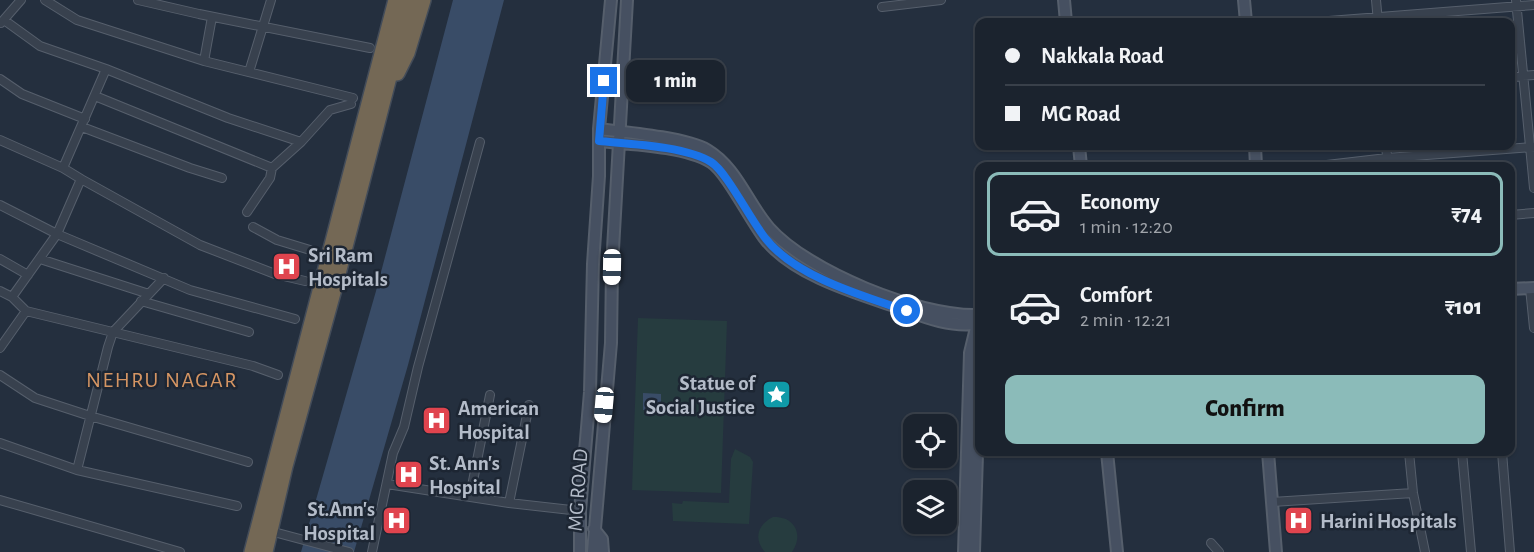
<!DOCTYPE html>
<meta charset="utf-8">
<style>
:root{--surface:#1b232e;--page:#242b36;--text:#f1f3f6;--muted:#a0a4aa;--line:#39404a;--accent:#8bbbb9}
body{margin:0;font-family:"Alegreya Sans",sans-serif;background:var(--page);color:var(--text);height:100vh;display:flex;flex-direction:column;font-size:22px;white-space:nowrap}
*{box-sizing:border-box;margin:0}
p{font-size:20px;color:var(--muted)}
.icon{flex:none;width:33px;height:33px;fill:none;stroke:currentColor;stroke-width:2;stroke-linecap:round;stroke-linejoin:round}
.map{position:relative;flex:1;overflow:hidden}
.drawer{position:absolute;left:975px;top:162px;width:540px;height:294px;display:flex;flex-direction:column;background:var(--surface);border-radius:12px;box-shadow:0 2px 4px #0004,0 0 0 2px var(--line)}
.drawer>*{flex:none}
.top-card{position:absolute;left:975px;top:18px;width:540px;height:132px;border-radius:12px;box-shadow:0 2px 4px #0004,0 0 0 2px var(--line);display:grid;align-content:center;height:132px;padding:0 30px;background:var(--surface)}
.controls{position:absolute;left:903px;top:414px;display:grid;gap:12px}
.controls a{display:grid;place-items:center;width:54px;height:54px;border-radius:12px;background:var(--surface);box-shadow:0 2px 4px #0004,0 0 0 2px var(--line);font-size:30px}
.end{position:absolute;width:27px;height:27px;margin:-14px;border:8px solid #1a73e8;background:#fff;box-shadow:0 0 0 3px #fff}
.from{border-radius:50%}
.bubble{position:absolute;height:42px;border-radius:12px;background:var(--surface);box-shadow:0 2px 4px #0004,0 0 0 2px var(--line);font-size:20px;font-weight:800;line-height:42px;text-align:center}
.car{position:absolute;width:18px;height:36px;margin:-18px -9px;border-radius:8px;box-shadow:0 0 4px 2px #0007;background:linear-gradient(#fff 24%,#345 0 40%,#fff 0 76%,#345 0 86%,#fff 0)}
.top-card b{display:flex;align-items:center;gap:21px;height:57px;font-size:22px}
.top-card b+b{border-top:2px solid var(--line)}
.top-card i{width:15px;height:15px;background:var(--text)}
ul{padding:10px 0 0;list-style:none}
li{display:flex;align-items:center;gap:18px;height:84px;margin:0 12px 9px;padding:0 18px;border:3px solid transparent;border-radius:12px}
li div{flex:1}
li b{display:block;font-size:22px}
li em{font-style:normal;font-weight:800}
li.current{border-color:var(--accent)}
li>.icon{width:54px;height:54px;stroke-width:1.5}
.primary-button{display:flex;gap:12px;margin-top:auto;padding:12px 30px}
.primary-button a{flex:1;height:69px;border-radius:12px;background:var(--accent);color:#111;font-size:24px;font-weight:800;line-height:69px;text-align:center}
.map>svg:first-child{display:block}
.green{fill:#263c3f}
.water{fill:#394c67}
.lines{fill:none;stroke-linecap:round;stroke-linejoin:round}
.street-casing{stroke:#565f6c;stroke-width:10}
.secondary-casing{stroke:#565f6c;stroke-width:14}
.highway-casing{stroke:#434c59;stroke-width:18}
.street{stroke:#38414e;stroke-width:8}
.secondary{stroke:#465061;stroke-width:10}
.highway{stroke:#746855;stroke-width:15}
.route{stroke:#1a73e8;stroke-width:8}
.labels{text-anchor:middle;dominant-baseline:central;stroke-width:5;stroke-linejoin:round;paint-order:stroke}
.poi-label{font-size:21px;font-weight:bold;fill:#b4bcc9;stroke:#1d2633;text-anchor:start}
.street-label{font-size:21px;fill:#b4bcc9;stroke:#1d2633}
.neighbourhood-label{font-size:22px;letter-spacing:1.5px;fill:#d59563;stroke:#1d2633}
</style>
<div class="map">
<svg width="1534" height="552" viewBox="0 0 1534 552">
<rect width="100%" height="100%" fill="#242f3e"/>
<!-- green -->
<path class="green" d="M638 318 727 321 721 493 632 490Z
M735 449 750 457 753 462 749 524 673 521 672 503 682 504 683 501 729 503 731 459Z
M773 517C795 516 804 535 792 552H765C753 539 758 524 773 517Z"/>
<!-- water -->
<path class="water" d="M453 0H504L408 365 354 552H301L376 291Z
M643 393 661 394V411L643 410Z"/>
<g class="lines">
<defs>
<path id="street" d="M45 0 77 20 204 61
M138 0 199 14 370 48
M1376 0 1378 22
M1516 0 1534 188
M882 7 941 0
M212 17 204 61 353 98
M4 20 40 46 106 69 228 118 301 142 330 110 351 104
M1316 22 1534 5
M1 23 21 0
M249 72 271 0
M1510 77 1534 75
M0 79 22 94 85 119
M95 96 272 168 301 142
M82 127 190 168 222 178
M0 140 63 168
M1386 146 1388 166
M1318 166 1387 158 1534 147
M81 179 200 245 275 274 305 281
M0 205 57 234 190 290 295 319
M247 212 270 178 272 168
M1510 215 1534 213
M253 227 277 240 310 250
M0 259 28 275
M40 259 149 294
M1530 288 1534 328
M0 291 12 297 26 311 253 366 278 375
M12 297 57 234 81 179 63 168 106 69
M141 301 249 332
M0 348 26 311
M0 375 35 398 90 416 248 462
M0 443 77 470 108 347 113 332 164 278
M1409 452 1413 493 1425 552
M1462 452 1471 552
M1502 452 1510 552
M1269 453 1303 452
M77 470 237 506
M387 484 509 503 580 511
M470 496 490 395
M0 500 180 552
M1272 502 1413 493
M509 503 529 405
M270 531 349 552
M1211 543 1219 552
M372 552 393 453 404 427 418 367 480 142"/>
<path id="secondary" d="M1064 0 1066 22
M1244 0 1246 22
M599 129C624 132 687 138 707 150 737 168 747 203 769 228 808 272 918 316 976 315
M599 141C629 144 685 146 711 162 727 172 751 221 766 240 795 275 853 292 894 306 920 315 946 327 974 324
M1079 146 1081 166
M1255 146 1256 166
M1510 289 1534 288
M1107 452 1117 552
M1268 452 1276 552
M594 529 602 539 603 552
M580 552V511L590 392 593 264 599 176V129L611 0
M593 552 611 343 612 267 627 0
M964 552 970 353 976 328
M974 552 980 356"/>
<path id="highway" d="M397 73 407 53 423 0
M252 552 396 0
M265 552 285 466 334 289 409 0"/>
</defs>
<!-- street casing -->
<use href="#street" class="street-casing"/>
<!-- secondary casing -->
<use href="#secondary" class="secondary-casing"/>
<!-- highway casing -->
<use href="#highway" class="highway-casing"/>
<!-- street -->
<use href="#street" class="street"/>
<!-- secondary -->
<use href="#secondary" class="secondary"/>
<!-- highway -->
<use href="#highway" class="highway"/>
</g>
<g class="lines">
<!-- route -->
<path class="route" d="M604 81 599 141C629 144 685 146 711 162 727 172 751 221 766 239 796 277 863 296 907 311"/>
</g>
<!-- icons -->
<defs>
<symbol id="hospital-square" viewBox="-11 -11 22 22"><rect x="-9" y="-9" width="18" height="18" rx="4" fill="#e0444e" stroke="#1d2633"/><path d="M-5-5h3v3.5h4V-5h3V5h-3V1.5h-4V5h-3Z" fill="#fff"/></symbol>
<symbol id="sight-square" viewBox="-11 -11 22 22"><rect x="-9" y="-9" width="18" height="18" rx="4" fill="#0f9aa8" stroke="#1d2633"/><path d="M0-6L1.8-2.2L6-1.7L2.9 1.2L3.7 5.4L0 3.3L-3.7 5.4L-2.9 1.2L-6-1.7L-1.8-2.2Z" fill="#fff"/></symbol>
</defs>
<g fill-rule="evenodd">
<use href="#hospital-square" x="270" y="250" width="33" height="33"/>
<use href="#sight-square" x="760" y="378" width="33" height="33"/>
<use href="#hospital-square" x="420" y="404" width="33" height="33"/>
<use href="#hospital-square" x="392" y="458" width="33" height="33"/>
<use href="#hospital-square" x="380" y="504" width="33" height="33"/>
<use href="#hospital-square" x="1282" y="504" width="33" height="33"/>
</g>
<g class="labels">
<!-- poi labels -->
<g class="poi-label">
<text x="308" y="255">Sri Ram<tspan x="308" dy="24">Hospitals</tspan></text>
<text x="755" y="383" text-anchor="end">Statue of<tspan x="755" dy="24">Social Justice</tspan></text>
<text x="458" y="408">American<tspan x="458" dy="24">Hospital</tspan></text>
<text x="429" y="463">St. Ann's<tspan x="429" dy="24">Hospital</tspan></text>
<text x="375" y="509" text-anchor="end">St.Ann's<tspan x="375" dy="24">Hospital</tspan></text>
<text x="1320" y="521">Harini Hospitals</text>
</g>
<!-- street labels -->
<g class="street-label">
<text transform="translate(578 490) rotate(-86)">MG ROAD</text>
</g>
<!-- neighbourhood labels -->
<g class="neighbourhood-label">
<text x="162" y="380">NEHRU NAGAR</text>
</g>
</g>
</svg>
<div class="controls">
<a><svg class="icon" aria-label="locate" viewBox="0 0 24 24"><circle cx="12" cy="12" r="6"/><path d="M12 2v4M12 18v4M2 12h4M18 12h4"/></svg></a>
<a><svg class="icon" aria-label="layers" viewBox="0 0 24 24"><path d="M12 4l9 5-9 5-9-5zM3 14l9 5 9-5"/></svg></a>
</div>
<i class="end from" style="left:907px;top:311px"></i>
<i class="end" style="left:604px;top:81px"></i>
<div class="bubble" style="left:626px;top:60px;width:99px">1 min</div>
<i class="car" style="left:612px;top:267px;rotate:181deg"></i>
<i class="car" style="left:604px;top:405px;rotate:185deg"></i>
<div class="top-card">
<b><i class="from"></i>Nakkala Road</b>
<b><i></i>MG Road</b>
</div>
<section class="drawer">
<ul>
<li class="current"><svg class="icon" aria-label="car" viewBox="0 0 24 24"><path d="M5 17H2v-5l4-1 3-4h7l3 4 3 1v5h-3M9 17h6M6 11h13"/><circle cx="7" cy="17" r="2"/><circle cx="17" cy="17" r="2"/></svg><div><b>Economy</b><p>1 min · 12:20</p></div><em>₹74</em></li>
<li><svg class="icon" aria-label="car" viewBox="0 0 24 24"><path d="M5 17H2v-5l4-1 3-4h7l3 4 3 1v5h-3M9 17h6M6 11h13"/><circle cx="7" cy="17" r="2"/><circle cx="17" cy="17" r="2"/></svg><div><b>Comfort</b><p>2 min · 12:21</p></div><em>₹101</em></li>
</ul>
<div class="primary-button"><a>Confirm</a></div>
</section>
</div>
